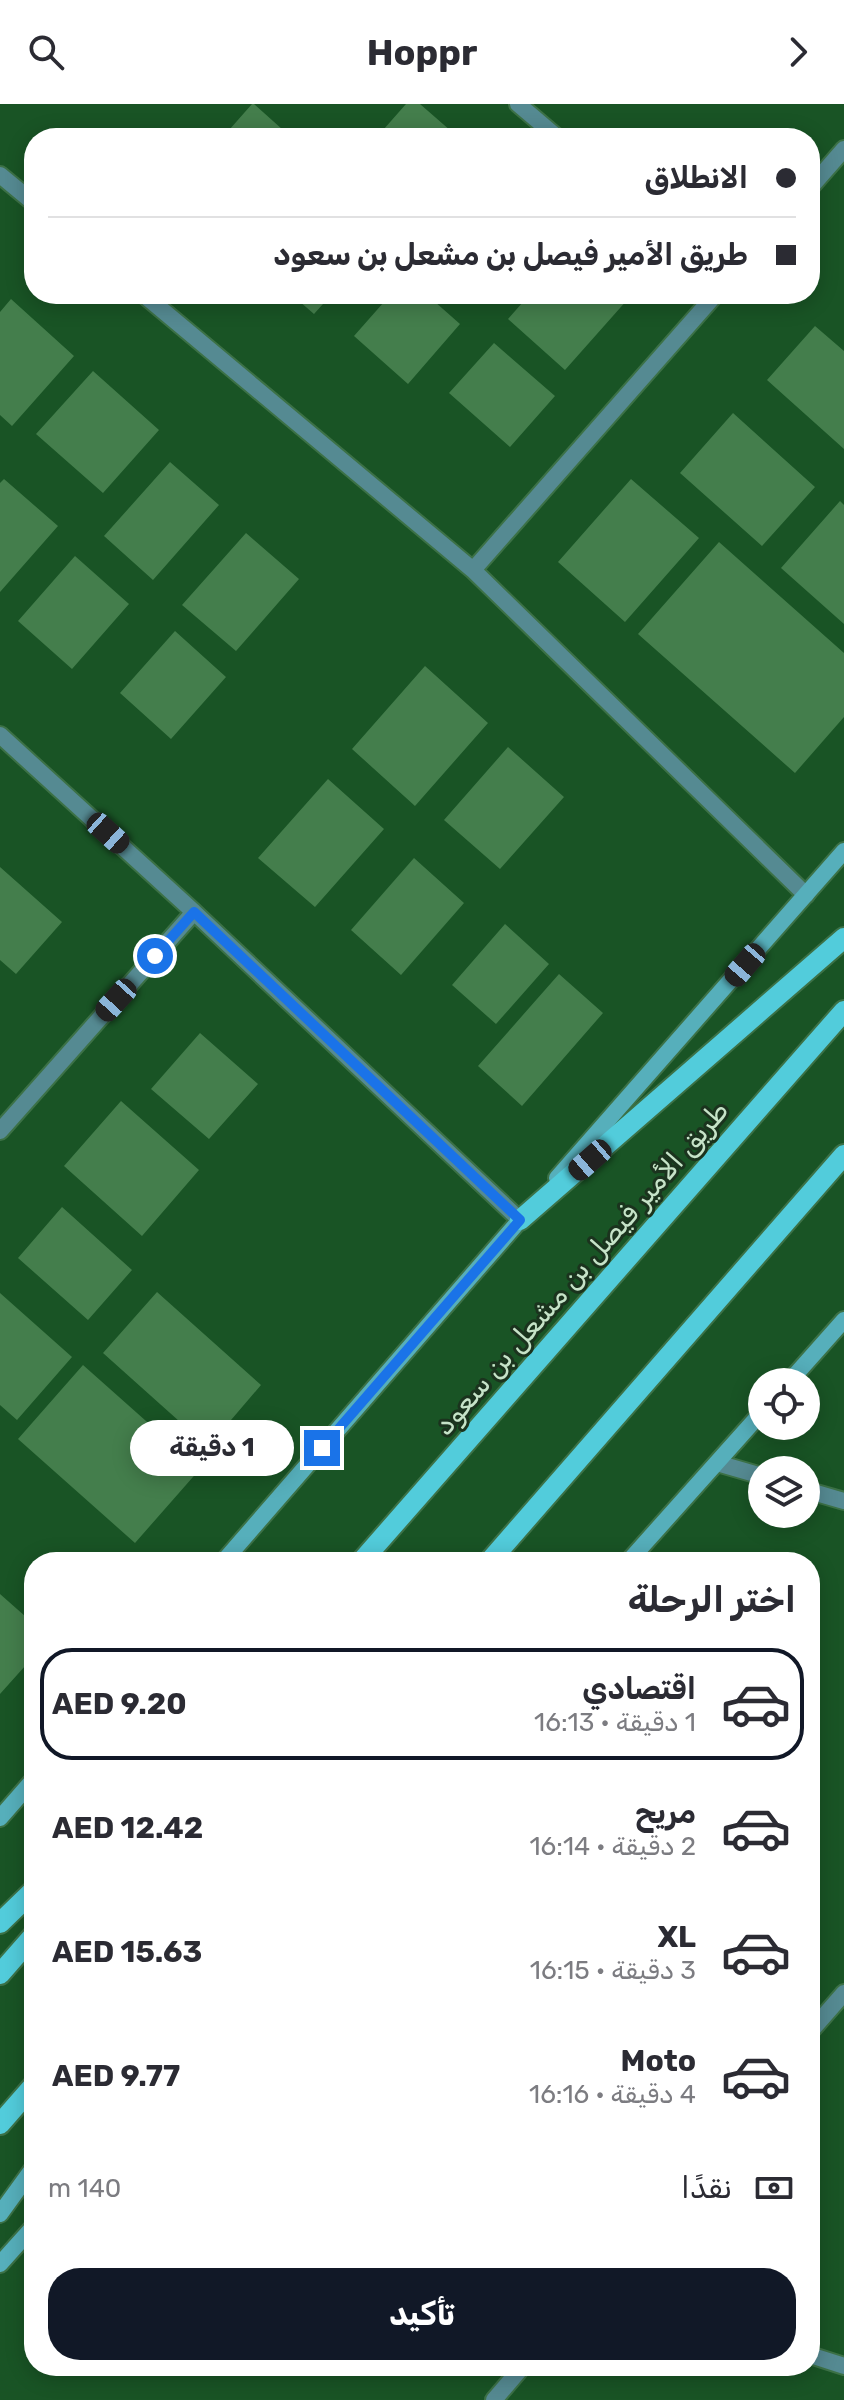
<!DOCTYPE html>
<html lang="ar">
<meta charset="utf-8">
<style>
:root{--surface:#fff;--page:#f2f2f3;--text:#2b2b33;--muted:#7c7c81;--line:#e1e1e2;--accent:#111827}
body{margin:0;font-family:Rubik,"Noto Naskh Arabic",sans-serif;background:var(--page);color:var(--text);direction:rtl;height:100vh;display:flex;flex-direction:column;font-size:30px;white-space:nowrap}
*{box-sizing:border-box;margin:0}
p{font-size:26px;color:var(--muted)}
.icon{flex:none;width:44px;height:44px;fill:none;stroke:currentColor;stroke-width:2;stroke-linecap:round;stroke-linejoin:round}
.map{position:relative;flex:1;overflow:hidden;direction:ltr}
.details{position:absolute;left:24px;top:1448px;width:796px;height:824px;display:flex;flex-direction:column;background:var(--surface);border-radius:32px;box-shadow:0 4px 20px #0003;direction:rtl}
.details>*{flex:none}
.top-card{position:absolute;left:24px;top:24px;width:796px;height:176px;border-radius:32px;box-shadow:0 4px 20px #0003;direction:rtl;display:grid;align-content:center;height:176px;padding:0 24px;background:var(--surface)}
.fabs{position:absolute;left:748px;top:1264px;display:grid;gap:16px}
.fabs a{display:grid;place-items:center;width:72px;height:72px;border-radius:50%;background:var(--surface);box-shadow:0 4px 20px #0003;font-size:40px}
.end{position:absolute;width:36px;height:36px;margin:-18px;border:10px solid #1a73e8;background:#fff;box-shadow:0 0 0 4px #fff}
.from{border-radius:50%}
.bubble{position:absolute;height:56px;border-radius:28px;background:var(--surface);box-shadow:0 4px 20px #0003;font-size:26px;font-weight:700;line-height:56px;text-align:center;direction:rtl}
.car{position:absolute;width:24px;height:48px;margin:-24px -12px;border-radius:10px;box-shadow:0 0 6px 2px #0007;background:linear-gradient(#222 24%,#8ab4d8 0 40%,#222 0 76%,#8ab4d8 0 86%,#222 0)}
.top-card b{display:flex;align-items:center;gap:28px;height:76px;font-size:30px}
.top-card b+b{border-top:2px solid var(--line)}
.top-card i{width:20px;height:20px;background:var(--text)}
ul{padding:0;list-style:none}
li{display:flex;align-items:center;gap:24px;height:112px;margin:0 16px 12px;padding:0 8px;border:4px solid transparent;border-radius:32px}
li div{flex:1}
li b{display:block;font-size:30px}
li em{font-style:normal;font-weight:700}
li.selected{border-color:var(--accent)}
li>.icon{width:72px;height:72px;stroke-width:1.5}
h2{padding:0 24px;font-size:36px;line-height:96px}
.pay{display:flex;align-items:center;gap:20px;height:88px;padding:0 24px;font-size:30px}
.pay p{margin-inline-start:auto}
.action{display:flex;gap:16px;margin-top:auto;padding:16px 24px}
.action a{flex:1;height:92px;border-radius:32px;background:var(--accent);color:#fff;font-size:32px;font-weight:700;line-height:92px;text-align:center}
header{display:flex;justify-content:space-between;align-items:center;height:104px;padding:0 24px;background:var(--surface);font-size:36px;font-weight:700}
.map>svg:first-child{display:block}
.building{fill:#447e4c}
.lines{fill:none;stroke-linecap:round;stroke-linejoin:round}
.street-casing{stroke:#3c7146;stroke-width:20}
.secondary-casing{stroke:#3c7146;stroke-width:20}
.primary-casing{stroke:#3c7146;stroke-width:24}
.street{stroke:#558a92;stroke-width:16}
.secondary{stroke:#56afbb;stroke-width:16}
.primary{stroke:#52ccdb;stroke-width:20}
.route{stroke:#1a73e8;stroke-width:10}
.labels{text-anchor:middle;dominant-baseline:central;stroke-width:6;stroke-linejoin:round;paint-order:stroke}
.street-label{font-size:28px;fill:#c6e3c8;stroke:#1b331e}
</style>
<header><svg class="icon" aria-label="forward" viewBox="0 0 24 24"><path d="M9 5l7 7-7 7"/></svg>Hoppr<svg class="icon" aria-label="search" viewBox="0 0 24 24"><circle cx="10" cy="10" r="6"/><path d="M15 15l6 6"/></svg></header>
<div class="map">
<svg width="844" height="2296" viewBox="0 0 844 2296">
<rect width="100%" height="100%" fill="#195425"/>
<!-- building -->
<path class="building" d="M252 0H254L292 34H222Z
M406 0H420L459 34H376Z
M291 190H332L314 210Z
M391 190H426L460 220 408 280 354 232Z
M530 190H622L628 195 565 266 508 215Z
M11 195 74 252 12 322 0 311V208Z
M815 222 844 247V345L767 276Z
M494 239 555 292 510 343 449 289Z
M93 267 159 326 103 389 36 330Z
M733 309 815 383 762 442 680 369Z
M170 358 219 401 153 476 104 432Z
M4 375 58 422 0 488V379Z
M631 375 699 434 625 518 558 458Z
M840 397 844 401V520L781 464Z
M246 429 299 475 236 547 182 501Z
M719 438 844 549V613L795 669 638 530Z
M75 452 129 500 72 565 18 517Z
M175 527 226 573 171 635 120 589Z
M425 562 488 619 415 702 352 645Z
M508 643 564 693 500 765 444 716Z
M328 675 384 725 315 803 258 754Z
M414 754 464 799 401 871 351 826Z
M0 763 62 818 16 870 0 856Z
M505 820 549 860 496 920 452 881Z
M559 870 603 909 522 1002 478 962Z
M200 929 258 980 209 1035 151 985Z
M121 997 199 1066 142 1132 64 1062Z
M62 1103 132 1166 88 1216 18 1154Z
M157 1188 261 1281 208 1343 103 1249Z
M0 1189 72 1253 17 1316 0 1301Z
M83 1261 200 1365 135 1439 18 1335Z
M0 1490 34 1520V1552L0 1590Z"/>
<g class="lines">
<defs>
<path id="street" d="M518 0 558 34
M0 71 34 99
M810 84 844 45
M143 190 473 466 806 791
M473 466 716 190
M0 631 194 808
M0 1027 194 808 520 1116
M717 1359 762 1372
M806 1386 844 1397
M810 1928 844 1889
M810 2251 844 2262
M494 2296 523 2262"/>
<path id="secondary" d="M557 1074 844 747
M789 1278 844 1216
M223 1458 526 1109
M628 1458 762 1308
M0 1714 34 1675
M0 2110 34 2063
M0 2160 34 2122"/>
<path id="primary" d="M520 1116 844 834
M361 1458 844 907
M489 1458 844 1051
M0 1819 34 1786
M0 1870 34 1831
M0 2020 34 1981"/>
</defs>
<!-- street casing -->
<use href="#street" class="street-casing"/>
<!-- secondary casing -->
<use href="#secondary" class="secondary-casing"/>
<!-- primary casing -->
<use href="#primary" class="primary-casing"/>
<!-- street -->
<use href="#street" class="street"/>
<!-- secondary -->
<use href="#secondary" class="secondary"/>
<!-- primary -->
<use href="#primary" class="primary"/>
</g>
<g class="lines">
<!-- route -->
<path class="route" d="M155 852 194 808 520 1116 322 1344"/>
</g>
<g class="labels">
<!-- street labels -->
<g class="street-label">
<text transform="translate(581 1164) rotate(-49)">طريق الأمير فيصل بن مشعل بن سعود</text>
</g>
</g>
</svg>
<div class="fabs">
<a><svg class="icon" aria-label="locate" viewBox="0 0 24 24"><circle cx="12" cy="12" r="6"/><path d="M12 2v4M12 18v4M2 12h4M18 12h4"/></svg></a>
<a><svg class="icon" aria-label="layers" viewBox="0 0 24 24"><path d="M12 4l9 5-9 5-9-5zM3 14l9 5 9-5"/></svg></a>
</div>
<i class="end from" style="left:155px;top:852px"></i>
<i class="end" style="left:322px;top:1344px"></i>
<div class="bubble" style="left:130px;top:1316px;width:164px">1 دقيقة</div>
<i class="car" style="left:108px;top:729px;rotate:132deg"></i>
<i class="car" style="left:745px;top:861px;rotate:221deg"></i>
<i class="car" style="left:116px;top:896px;rotate:222deg"></i>
<i class="car" style="left:590px;top:1056px;rotate:229deg"></i>
<div class="top-card">
<b><i class="from"></i>الانطلاق</b>
<b><i></i>طريق الأمير فيصل بن مشعل بن سعود</b>
</div>
<section class="details">
<h2>اختر الرحلة</h2>
<ul>
<li class="selected"><svg class="icon" aria-label="car" viewBox="0 0 24 24"><path d="M5 17H2v-5l4-1 3-4h7l3 4 3 1v5h-3M9 17h6M6 11h13"/><circle cx="7" cy="17" r="2"/><circle cx="17" cy="17" r="2"/></svg><div><b>اقتصادي</b><p>1 دقيقة · 16:13</p></div><em>AED 9.20</em></li>
<li><svg class="icon" aria-label="car" viewBox="0 0 24 24"><path d="M5 17H2v-5l4-1 3-4h7l3 4 3 1v5h-3M9 17h6M6 11h13"/><circle cx="7" cy="17" r="2"/><circle cx="17" cy="17" r="2"/></svg><div><b>مريح</b><p>2 دقيقة · 16:14</p></div><em>AED 12.42</em></li>
<li><svg class="icon" aria-label="car" viewBox="0 0 24 24"><path d="M5 17H2v-5l4-1 3-4h7l3 4 3 1v5h-3M9 17h6M6 11h13"/><circle cx="7" cy="17" r="2"/><circle cx="17" cy="17" r="2"/></svg><div><b>XL</b><p>3 دقيقة · 16:15</p></div><em>AED 15.63</em></li>
<li><svg class="icon" aria-label="car" viewBox="0 0 24 24"><path d="M5 17H2v-5l4-1 3-4h7l3 4 3 1v5h-3M9 17h6M6 11h13"/><circle cx="7" cy="17" r="2"/><circle cx="17" cy="17" r="2"/></svg><div><b>Moto</b><p>4 دقيقة · 16:16</p></div><em>AED 9.77</em></li>
</ul>
<div class="pay"><svg class="icon" aria-label="cash" viewBox="0 0 24 24"><path d="M3 7h18v10H3z"/><circle cx="12" cy="12" r="2"/></svg>نقدًا<p>140 m</p></div>
<div class="action"><a>تأكيد</a></div>
</section>
</div>
